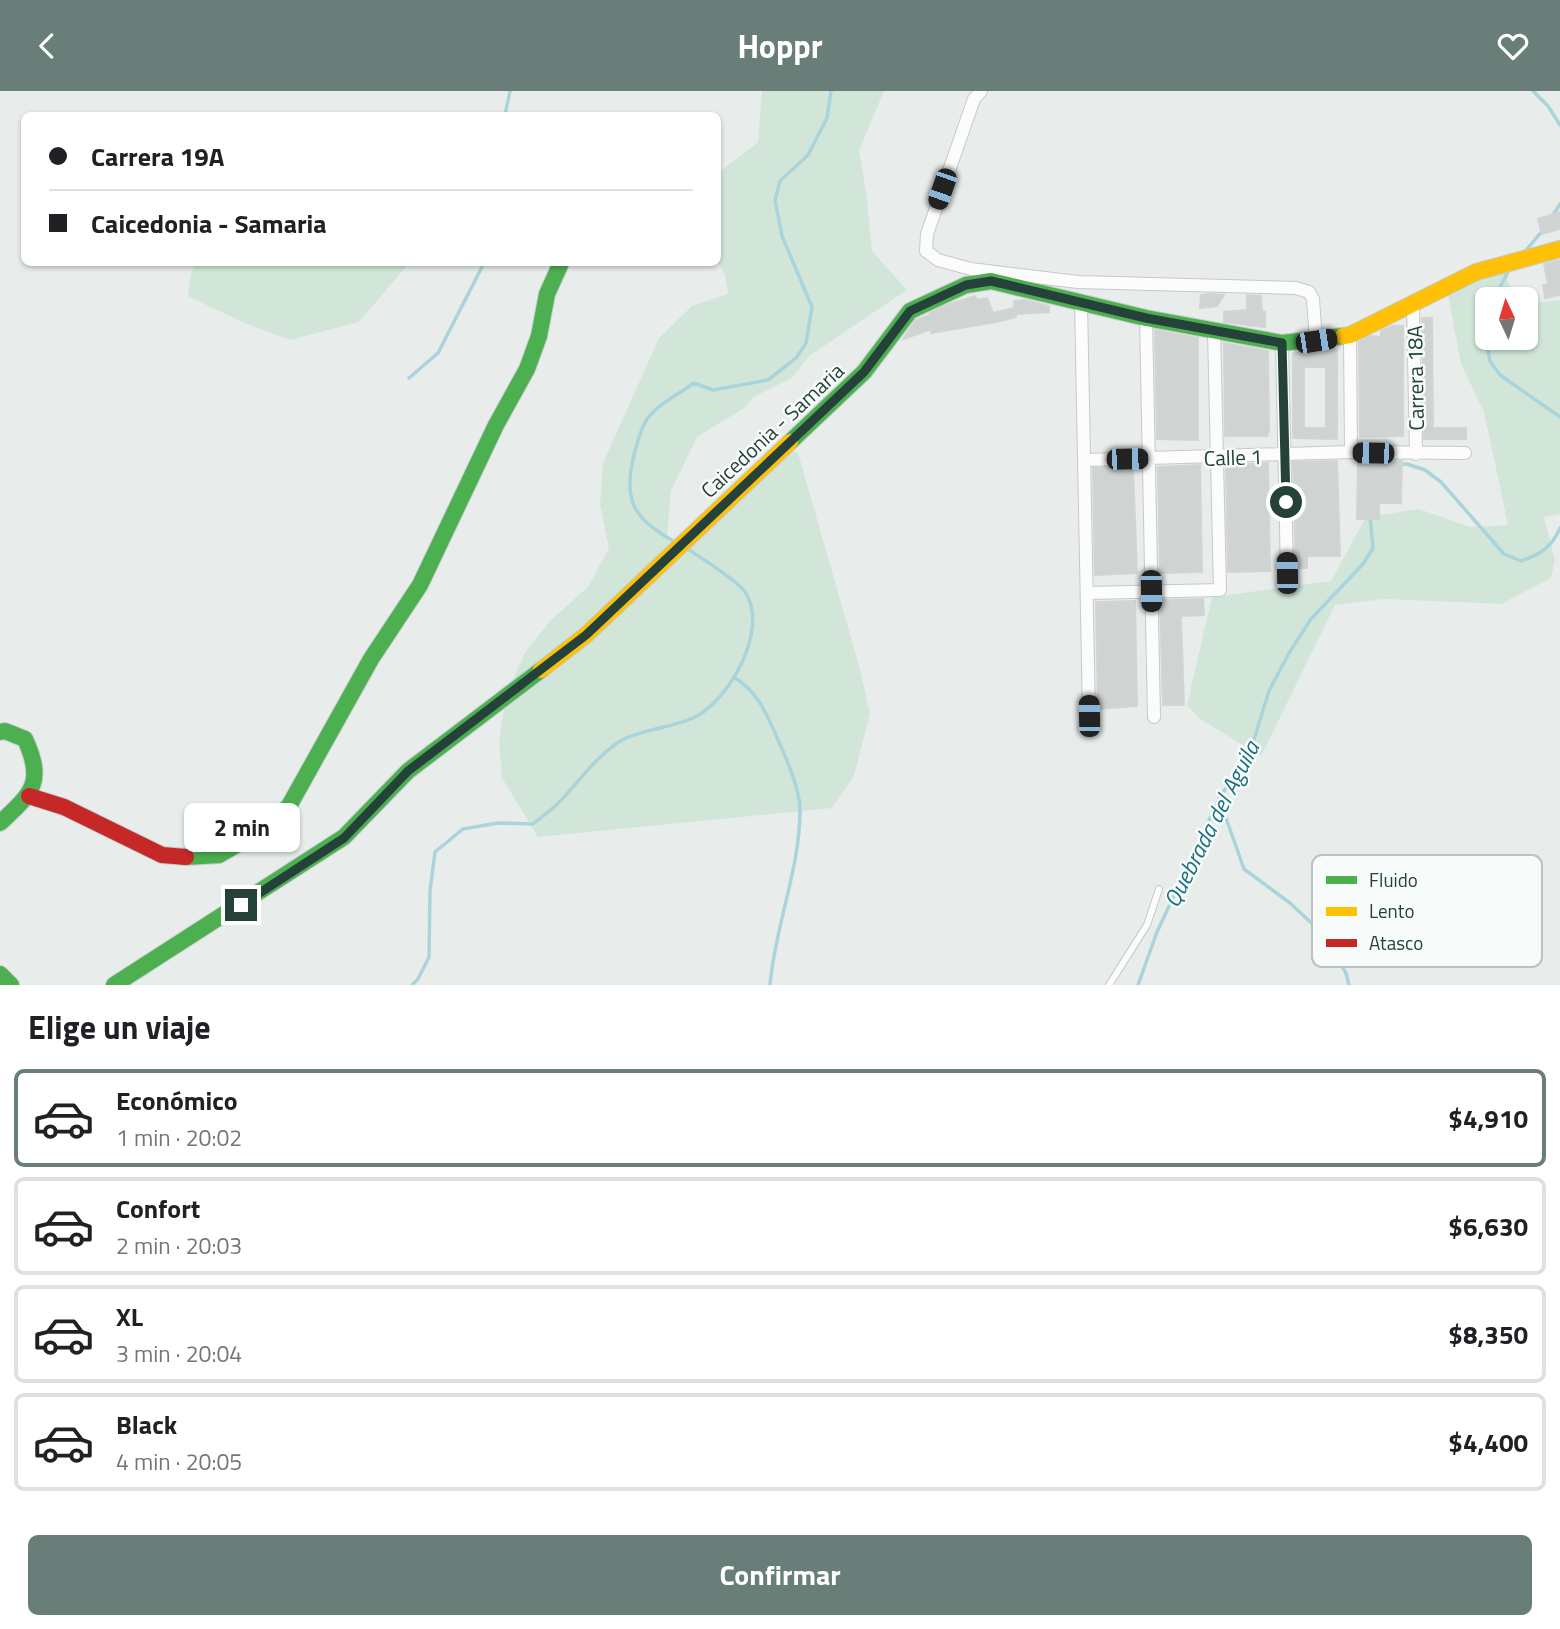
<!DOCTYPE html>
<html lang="es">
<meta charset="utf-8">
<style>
:root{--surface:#fff;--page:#f2f2f2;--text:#202124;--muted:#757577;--line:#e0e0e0;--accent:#697e78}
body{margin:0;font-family:"Titillium Web",sans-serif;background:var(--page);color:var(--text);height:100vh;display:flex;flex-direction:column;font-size:26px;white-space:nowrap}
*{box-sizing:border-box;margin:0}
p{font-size:23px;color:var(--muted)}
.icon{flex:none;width:38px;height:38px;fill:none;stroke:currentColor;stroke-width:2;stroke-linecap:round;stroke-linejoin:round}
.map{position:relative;height:894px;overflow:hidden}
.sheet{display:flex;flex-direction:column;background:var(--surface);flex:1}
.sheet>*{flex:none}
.guide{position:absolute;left:21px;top:21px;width:700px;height:154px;border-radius:10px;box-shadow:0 2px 5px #0004;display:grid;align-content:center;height:154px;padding:0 28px;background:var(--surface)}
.needle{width:46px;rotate:356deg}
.controls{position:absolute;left:1475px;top:196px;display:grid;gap:14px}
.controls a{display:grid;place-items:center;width:63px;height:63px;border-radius:10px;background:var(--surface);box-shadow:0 2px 5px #0004;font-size:35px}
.end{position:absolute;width:32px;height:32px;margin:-16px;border:9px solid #24423a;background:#fff;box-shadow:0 0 0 4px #fff}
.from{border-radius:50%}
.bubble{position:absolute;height:49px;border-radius:10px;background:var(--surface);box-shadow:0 2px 5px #0004;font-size:23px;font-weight:700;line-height:49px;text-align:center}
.car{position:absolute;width:21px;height:42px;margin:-21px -10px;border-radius:9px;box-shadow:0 0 5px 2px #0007;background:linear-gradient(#222 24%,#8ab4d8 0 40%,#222 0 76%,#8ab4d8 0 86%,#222 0)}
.guide b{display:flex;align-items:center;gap:24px;height:66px;font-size:26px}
.guide b+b{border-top:2px solid var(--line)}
.guide i{width:18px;height:18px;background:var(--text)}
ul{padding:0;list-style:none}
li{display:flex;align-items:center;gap:21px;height:98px;margin:0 14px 10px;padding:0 14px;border:4px solid var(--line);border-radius:10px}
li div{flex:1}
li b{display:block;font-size:26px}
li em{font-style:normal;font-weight:700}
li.on{border-color:var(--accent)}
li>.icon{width:63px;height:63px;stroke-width:1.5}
h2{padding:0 28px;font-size:32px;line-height:84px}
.action{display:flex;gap:14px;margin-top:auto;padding:14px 28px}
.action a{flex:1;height:80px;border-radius:10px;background:var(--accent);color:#fff;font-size:28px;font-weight:700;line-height:80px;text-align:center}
header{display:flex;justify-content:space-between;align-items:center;height:91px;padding:0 28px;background:var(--accent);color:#fff;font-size:32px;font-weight:700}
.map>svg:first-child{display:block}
.green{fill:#d1e6d8}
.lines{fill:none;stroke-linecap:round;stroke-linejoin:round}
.stream{stroke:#a9d4db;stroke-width:3.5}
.building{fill:#cfd4d2;stroke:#d1d6d4;stroke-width:2;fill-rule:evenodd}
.lane-casing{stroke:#c5cac8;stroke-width:8}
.street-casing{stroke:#c5cac8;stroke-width:14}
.fast-casing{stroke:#c3cbc8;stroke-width:18}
.slow-casing{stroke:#c3cbc8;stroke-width:18}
.jam-casing{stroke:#c3cbc8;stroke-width:18}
.lane{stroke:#fcfcfc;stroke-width:6}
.street{stroke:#fcfcfc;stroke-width:12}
.fast{stroke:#4caf50;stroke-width:16}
.slow{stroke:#ffc107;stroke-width:16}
.jam{stroke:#c62828;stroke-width:16}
.route{stroke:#24423a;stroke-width:9}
.labels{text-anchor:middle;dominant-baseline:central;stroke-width:5;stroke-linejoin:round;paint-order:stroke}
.street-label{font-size:21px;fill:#24423a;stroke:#f7fbf9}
.water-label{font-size:23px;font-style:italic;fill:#1c6f80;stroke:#f7fbf9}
.key{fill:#f7fbf9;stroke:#b8c4c0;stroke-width:2}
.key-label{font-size:19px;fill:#24423a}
</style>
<header><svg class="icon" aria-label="back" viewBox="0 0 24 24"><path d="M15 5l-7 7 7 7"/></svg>Hoppr<svg class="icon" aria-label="heart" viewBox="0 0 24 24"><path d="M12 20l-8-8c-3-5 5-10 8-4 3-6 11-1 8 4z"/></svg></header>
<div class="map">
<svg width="1560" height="894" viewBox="0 0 1560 894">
<rect width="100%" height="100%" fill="#e8edeb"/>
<!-- green -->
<path class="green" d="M762 0H884L859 60 866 100 872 160 907 199 809 265 793 286 754 306 744 317 697 346 671 400 667 447 672 456 780 356 798 362 858 571 870 622 854 685 832 717 538 746 502 687 499 650 507 601 526 560 551 529 588 496 609 457 600 413 603 372 659 247 692 215 728 203 725 184 718 171V82L758 51Z
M1500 171 1515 208H1488V247H1526V213L1560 209V423L1544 426 1555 469 1551 487 1501 513 1384 508 1335 514 1261 665 1200 628 1187 614 1212 506 1331 490 1366 426 1419 418 1470 436 1508 434 1484 321 1461 273 1447 198Z
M195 172H409L359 231 290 249 242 231 188 205 191 183Z"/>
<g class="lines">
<!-- stream -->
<path class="stream" d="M1533 0 1548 15 1560 34
M505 24 510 0
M1553 124 1560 113
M1523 163 1543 139
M1494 208 1509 179
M1488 222 1483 231 1490 270 1500 284 1560 326
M409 287 438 262 484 172
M1397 374 1407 373 1425 379 1441 391 1504 463 1521 470C1540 464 1552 456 1560 437
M675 451C635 428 622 411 634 364 637 352 640 339 647 328 658 313 679 303 694 292L713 299 768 289 796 267 806 252 812 216 782 145 775 109 780 90 808 64 827 27 831 0
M735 587C756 600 765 619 775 642 784 662 800 697 800 719 800 778 775 835 770 894
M1220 710 1244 778 1290 812 1320 840 1346 882 1349 894
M412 894 418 888 429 866 430 800 435 761 463 738 498 732 533 733C544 724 556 716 565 705 582 686 596 667 617 652 637 639 671 637 693 627 729 611 770 537 745 501 736 488 699 466 685 456
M1138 894 1157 841 1219 708 1251 658 1269 600 1289 562 1311 528 1363 473 1373 457 1370 425"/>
</g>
<!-- building -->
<path class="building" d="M1560 121V138L1542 143 1538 128Z
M1560 169V204L1545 207 1543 194 1548 193 1544 173Z
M1201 204 1210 203 1224 204 1217 215 1200 217Z
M1247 204 1261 205 1262 220 1265 221V236L1224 231V221L1247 219Z
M975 205 977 209 987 207 993 222 1014 217V219V210L1026 209 1049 215V221L1015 223 1016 226 996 231 931 242 932 238 903 248 916 229 930 224V222L950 213Z
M1422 227H1432L1433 337H1466V348H1424Z
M1392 235H1403V345H1360L1359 251 1370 245 1381 246V240Z
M1155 239 1198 247V349L1157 348Z
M1224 252 1268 260 1269 340 1267 345H1225Z
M1337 259V348L1293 347V262ZM1304 276H1326V337H1304Z
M1337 370 1340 465H1307V477H1296L1293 371Z
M1358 370H1402L1401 412H1379V428H1357Z
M1268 372 1270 480 1228 481 1226 374Z
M1200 374 1202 481 1160 482 1158 376Z
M1133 376 1137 482 1095 484 1093 377Z
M1203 508 1204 524 1181 525 1184 614H1163L1160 509Z
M1135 510 1137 615 1098 618 1096 511Z"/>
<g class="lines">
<defs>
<path id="lane" d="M1109 894 1147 834 1159 798"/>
<path id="street" d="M981 0 974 8 927 143 926 160 938 169 971 178 1078 191 1296 197 1309 201 1313 208 1316 250
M1081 210 1089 625
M1413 212 1416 363
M1146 227 1154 626
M1350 244 1351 361
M1282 252 1287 482
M1084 369 1351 361 1465 362
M1087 502 1220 499 1214 239"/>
<path id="fast" d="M790 351 864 281 910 220 966 194 991 190 1146 227 1282 252 1343 245
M0 641 5 640 25 648C45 692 32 702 0 732
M186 766 219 764 262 739 289 715 371 568 420 494 496 334 527 278 539 245 547 203 561 172
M0 883 11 894
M114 894 344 746 408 680 541 579"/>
<path id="slow" d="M1343 245 1350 244 1476 181 1560 158
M541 579 586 544 790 351"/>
<path id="jam" d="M29 705 64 716 162 764 186 766"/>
</defs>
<!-- lane casing -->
<use href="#lane" class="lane-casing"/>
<!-- street casing -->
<use href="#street" class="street-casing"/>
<!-- fast casing -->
<use href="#fast" class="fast-casing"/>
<!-- slow casing -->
<use href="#slow" class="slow-casing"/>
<!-- jam casing -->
<use href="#jam" class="jam-casing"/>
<!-- lane -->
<use href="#lane" class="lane"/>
<!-- street -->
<use href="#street" class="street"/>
<!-- fast -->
<use href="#fast" class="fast"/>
<!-- slow -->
<use href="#slow" class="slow"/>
<!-- jam -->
<use href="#jam" class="jam"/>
</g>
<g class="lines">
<!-- route -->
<path class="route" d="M241 814 344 747 408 680 586 544 864 281 910 220 966 194 991 190 1146 227 1282 252 1286 411"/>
</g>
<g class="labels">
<!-- street labels -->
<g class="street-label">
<text transform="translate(1415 287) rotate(-91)">Carrera 18A</text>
<text transform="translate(772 339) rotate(-43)">Caicedonia - Samaria</text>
<text transform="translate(1233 366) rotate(-2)">Calle 1</text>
</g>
<!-- water labels -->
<g class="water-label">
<text transform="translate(1211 733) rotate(-63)">Quebrada del Aguila</text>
</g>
</g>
<!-- legend -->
<rect x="1312" y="764" width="230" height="112" rx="10" class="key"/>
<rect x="1326" y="785" width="31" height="8" fill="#4caf50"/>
<rect x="1326" y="816" width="31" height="9" fill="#ffc107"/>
<rect x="1326" y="848" width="31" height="8" fill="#c62828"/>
<g class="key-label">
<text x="1369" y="796">Fluido</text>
<text x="1369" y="827">Lento</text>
<text x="1369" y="859">Atasco</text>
</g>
</svg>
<div class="controls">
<a><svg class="needle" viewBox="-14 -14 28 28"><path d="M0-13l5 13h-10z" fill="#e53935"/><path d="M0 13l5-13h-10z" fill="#757577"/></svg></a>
</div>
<i class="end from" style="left:1286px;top:411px"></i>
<i class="end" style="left:241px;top:814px"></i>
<div class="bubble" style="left:184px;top:712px;width:116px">2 min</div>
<i class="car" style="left:942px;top:98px;rotate:199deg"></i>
<i class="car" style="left:1316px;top:250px;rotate:81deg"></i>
<i class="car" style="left:1373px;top:362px;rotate:271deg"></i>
<i class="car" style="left:1127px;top:368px;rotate:89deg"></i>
<i class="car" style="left:1287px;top:482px;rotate:359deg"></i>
<i class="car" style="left:1151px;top:500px;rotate:179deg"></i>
<i class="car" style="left:1089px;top:625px;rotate:359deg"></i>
<div class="guide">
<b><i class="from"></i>Carrera 19A</b>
<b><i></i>Caicedonia - Samaria</b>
</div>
</div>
<section class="sheet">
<h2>Elige un viaje</h2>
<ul>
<li class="on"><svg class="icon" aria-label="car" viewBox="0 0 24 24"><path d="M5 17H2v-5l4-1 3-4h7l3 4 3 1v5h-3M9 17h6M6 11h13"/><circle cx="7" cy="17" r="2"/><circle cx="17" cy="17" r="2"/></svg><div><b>Económico</b><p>1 min · 20:02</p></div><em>$4,910</em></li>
<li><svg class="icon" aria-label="car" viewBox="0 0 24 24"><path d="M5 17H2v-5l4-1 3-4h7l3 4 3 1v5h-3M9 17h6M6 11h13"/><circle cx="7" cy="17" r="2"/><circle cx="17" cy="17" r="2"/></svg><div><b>Confort</b><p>2 min · 20:03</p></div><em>$6,630</em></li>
<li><svg class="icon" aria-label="car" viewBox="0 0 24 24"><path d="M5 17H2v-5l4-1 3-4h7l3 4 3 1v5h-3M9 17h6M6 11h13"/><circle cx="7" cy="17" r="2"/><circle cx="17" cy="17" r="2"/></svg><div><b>XL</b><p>3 min · 20:04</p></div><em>$8,350</em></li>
<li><svg class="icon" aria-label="car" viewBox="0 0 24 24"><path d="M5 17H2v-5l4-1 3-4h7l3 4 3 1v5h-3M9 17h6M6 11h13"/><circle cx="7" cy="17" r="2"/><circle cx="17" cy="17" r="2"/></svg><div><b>Black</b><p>4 min · 20:05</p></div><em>$4,400</em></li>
</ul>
<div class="action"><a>Confirmar</a></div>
</section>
